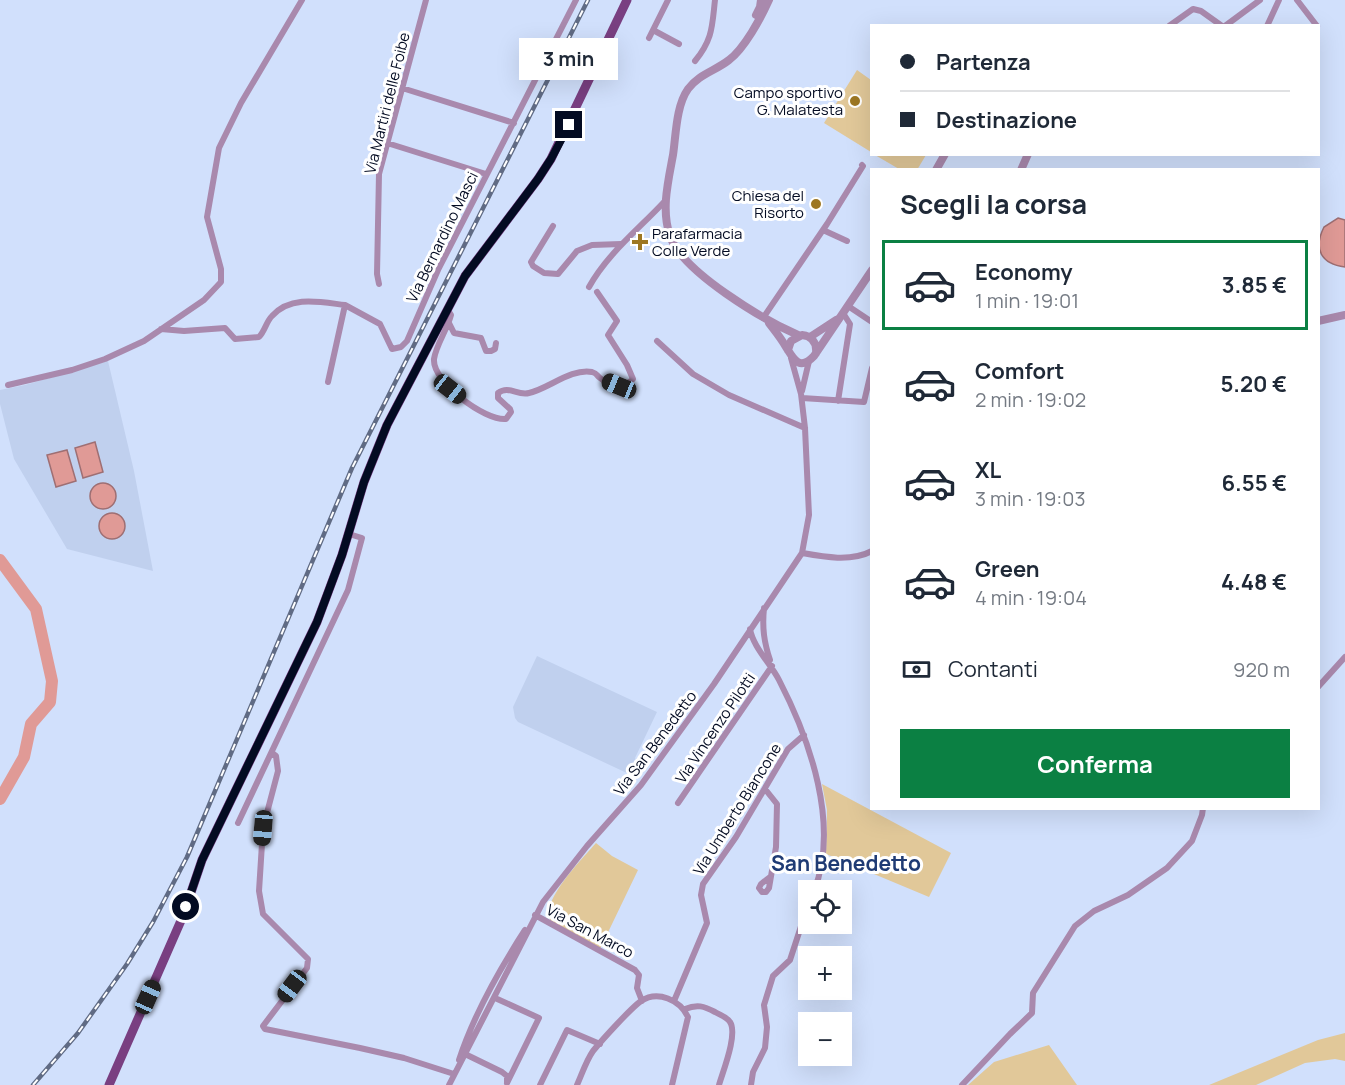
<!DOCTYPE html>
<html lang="it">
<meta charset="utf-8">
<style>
:root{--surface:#fff;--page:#f2f2f3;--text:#1f2937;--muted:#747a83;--line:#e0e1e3;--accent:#0b8043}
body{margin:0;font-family:Manrope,sans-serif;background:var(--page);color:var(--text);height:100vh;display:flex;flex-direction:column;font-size:22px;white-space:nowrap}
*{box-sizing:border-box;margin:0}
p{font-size:20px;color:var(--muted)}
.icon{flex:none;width:33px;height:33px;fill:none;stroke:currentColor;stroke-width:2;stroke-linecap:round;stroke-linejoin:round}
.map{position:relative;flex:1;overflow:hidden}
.side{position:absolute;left:870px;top:168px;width:450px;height:642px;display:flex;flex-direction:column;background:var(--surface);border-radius:0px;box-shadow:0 6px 24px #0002}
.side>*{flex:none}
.banner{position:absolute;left:870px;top:24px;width:450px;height:132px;border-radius:0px;box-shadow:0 6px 24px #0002;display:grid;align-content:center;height:132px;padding:0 30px;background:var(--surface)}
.buttons{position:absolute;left:798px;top:880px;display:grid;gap:12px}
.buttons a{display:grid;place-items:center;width:54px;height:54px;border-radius:0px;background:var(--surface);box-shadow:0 6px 24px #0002;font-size:30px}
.end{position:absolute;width:27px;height:27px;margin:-14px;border:8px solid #030b22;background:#fff;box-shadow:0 0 0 3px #fff}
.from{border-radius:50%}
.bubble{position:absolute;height:42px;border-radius:0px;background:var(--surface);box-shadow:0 6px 24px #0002;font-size:20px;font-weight:700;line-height:42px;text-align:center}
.car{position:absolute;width:18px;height:36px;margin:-18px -9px;border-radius:8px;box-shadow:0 0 4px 2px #0007;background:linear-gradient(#222 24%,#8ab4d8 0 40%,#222 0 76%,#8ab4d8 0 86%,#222 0)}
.banner b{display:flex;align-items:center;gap:21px;height:57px;font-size:22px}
.banner b+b{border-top:2px solid var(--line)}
.banner i{width:15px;height:15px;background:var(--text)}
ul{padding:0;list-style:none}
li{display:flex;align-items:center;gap:18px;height:90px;margin:0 12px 9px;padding:0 18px;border:3px solid transparent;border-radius:0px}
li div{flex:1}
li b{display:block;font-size:22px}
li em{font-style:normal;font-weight:700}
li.active{border-color:var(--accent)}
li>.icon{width:54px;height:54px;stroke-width:1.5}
h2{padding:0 30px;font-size:27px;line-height:72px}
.pay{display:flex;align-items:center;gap:15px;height:66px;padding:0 30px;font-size:22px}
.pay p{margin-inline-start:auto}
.action{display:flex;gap:12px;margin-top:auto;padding:12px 30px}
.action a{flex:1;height:69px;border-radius:0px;background:var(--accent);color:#fff;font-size:24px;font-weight:700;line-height:69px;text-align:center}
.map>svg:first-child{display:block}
.built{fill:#c0d0ee}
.green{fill:#e1c899}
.water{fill:#e09a96;stroke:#9e6f73;stroke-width:1.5}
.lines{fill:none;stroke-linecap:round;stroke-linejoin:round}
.river{stroke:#e09a96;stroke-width:12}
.minor{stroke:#a989ad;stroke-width:6}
.tertiary{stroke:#a989ad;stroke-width:8}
.primary{stroke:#793f81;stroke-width:9}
.rail-casing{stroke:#606b84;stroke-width:4.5}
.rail{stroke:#fff;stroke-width:2;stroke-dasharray:7;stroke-linecap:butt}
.route{stroke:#030b22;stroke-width:8}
.poi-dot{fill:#9d7723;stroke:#fff;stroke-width:2}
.labels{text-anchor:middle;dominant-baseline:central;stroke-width:6;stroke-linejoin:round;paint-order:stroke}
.poi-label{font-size:15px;fill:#030b22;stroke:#fff;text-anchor:end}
.street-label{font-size:15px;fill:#030b22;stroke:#fff}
.district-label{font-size:21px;font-weight:bold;fill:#1f3b74;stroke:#fff}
</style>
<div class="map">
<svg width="1345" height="1085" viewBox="0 0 1345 1085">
<rect width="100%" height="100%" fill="#d1e0fc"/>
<!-- built -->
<path class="built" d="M108 361 134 471 153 571 67 549 14 459 0 404V390L25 385Z
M537 656 657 712 635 758 636 760 629 774 518 722 515 718 513 707Z"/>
<!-- green -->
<path class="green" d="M857 70 871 80V152L824 123Z
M875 155H926L917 170 899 169Z
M822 784 951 853 929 897 826 854 827 810Z
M596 843 612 856 638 870 600 949C590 943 556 928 551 921 538 903 584 857 596 843Z
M1345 1033V1061L1335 1059 1305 1063 1256 1085H1209L1318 1040Z
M1049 1045 1077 1085H968L994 1062Z"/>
<!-- water -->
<path class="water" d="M1338 218 1345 220V267C1321 264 1313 249 1324 227Z
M95 442 103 472 83 478 75 448Z
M67 450 76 481 56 487 47 455Z
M90 496a13 13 0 1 1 26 0a13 13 0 1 1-26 0Z
M99 526a13 13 0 1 1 26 0a13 13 0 1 1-26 0Z"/>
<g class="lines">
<!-- river -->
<path class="river" d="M0 560 36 609 52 681 50 702 31 724 24 757 0 799"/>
<!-- minor -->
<path class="minor" d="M668 0 653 30 679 44
M1297 0 1317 26
M1169 26 1193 9 1201 11 1222 26
M1225 26 1260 0
M1267 26 1279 0
M649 38 653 30
M695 61C713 39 712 26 715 0
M402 88 514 123
M387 143 486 174
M553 226 531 262 533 266 544 273 558 274 577 251 592 245 621 244
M823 230 847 241
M379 284 377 274 379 174 426 0
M589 287C608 253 638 230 665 201
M848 306 872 322
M447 309 451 315C447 330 436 345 434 359 432 382 485 421 506 419L511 412 510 409 498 398V393C509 385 517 396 529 393 548 389 571 368 592 372 598 374 595 374 600 378 610 386 623 389 633 379L627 365 608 335 617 321 597 292
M763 318 827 224 863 166 862 165
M449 323 454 333 481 338 486 351H491L495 349 496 343
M161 329 184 331 225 328 235 339 259 337C265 331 266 322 272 316 291 295 320 302 345 305
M657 341 693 374 729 395 805 428
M328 382 345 305 380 324 392 349 401 347 407 341 438 270 576 0
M8 385 72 370 105 359 144 341 204 300 221 282V269L207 217 219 148 241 103 302 0
M802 391 809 361
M802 398 864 402 872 368
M838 401 850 324 843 313
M802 553C824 557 851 562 872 551
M764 608C762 628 764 642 770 660
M750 629C753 647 771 664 779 680 810 740 840 825 814 891
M1318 687 1345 657
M272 753 276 756 278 771 263 828 259 891 263 914 308 959 307 968 263 1026 265 1029 360 1048 404 1058 454 1074
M765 789 777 804 776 847 769 888 766 892H762L759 888 761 884 770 877
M678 803 772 666
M238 823 348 590 362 538 349 534
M535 915 635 970 639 975 637 988 642 1001
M495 998 539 1018 507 1083
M674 1001 707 923 701 895 703 884 736 837 788 749 804 735
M685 1009C697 1004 704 1006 715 1012 720 1015 727 1017 730 1022 738 1034 723 1071 719 1085
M465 1054 502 1072 507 1076V1082
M459 1060C473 1017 501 967 525 930
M449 1085 543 902 587 846 641 785 714 684 802 553 809 515 805 428 801 394 791 358
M540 1085 567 1030 600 1044
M577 1085C582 1074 586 1061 593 1051 602 1040 630 1009 641 1001 658 990 680 1000 688 1017L672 1085
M751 1085 753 1072 765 1048 767 1027 764 1005 773 976 790 960 808 905
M962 1085 1010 1034 1032 1013 1033 993 1075 926 1094 911 1128 895 1167 868 1192 841 1202 815 1203 808"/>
<!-- tertiary -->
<path class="tertiary" d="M769 0C761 18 744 49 729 60 715 71 699 74 688 89 676 106 676 135 673 155 668 182 661 210 670 236 682 272 764 320 798 335
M756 15 760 7 761 0
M936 170 945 154
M1021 170 1028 154
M1318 321 1345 315
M769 323C775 331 781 338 786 347 793 358 799 372 814 356L872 270
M810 337 836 320
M788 350 791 341 802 335C812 336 817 343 816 353"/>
<!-- primary -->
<path class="primary" d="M109 1085 183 916 202 860 317 622 342 555 364 482 387 425 465 276 538 179 551 159 627 0"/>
<defs>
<path id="rail" d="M33 1085 78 1033 127 964 153 922 187 857 352 468 588 0"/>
</defs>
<!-- rail casing -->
<use href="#rail" class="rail-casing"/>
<!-- rail -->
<use href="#rail" class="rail"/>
</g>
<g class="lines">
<!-- route -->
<path class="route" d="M186 907 202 860 317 622 342 555 364 482 387 425 465 276 538 179 551 159 569 125"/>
</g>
<!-- markers -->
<g class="poi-dot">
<circle cx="855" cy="101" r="6"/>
<circle cx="816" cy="204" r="6"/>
<path d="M637 233h6v6h6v6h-6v6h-6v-6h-6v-6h6z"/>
</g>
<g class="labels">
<!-- poi labels -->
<g class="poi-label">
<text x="843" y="92">Campo sportivo<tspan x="843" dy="17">G. Malatesta</tspan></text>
<text x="804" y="195">Chiesa del<tspan x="804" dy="17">Risorto</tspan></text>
<text x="652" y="233" text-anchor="start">Parafarmacia<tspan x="652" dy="17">Colle Verde</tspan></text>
</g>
<!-- street labels -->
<g class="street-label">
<text transform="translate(387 103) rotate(-76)">Via Martiri delle Foibe</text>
<text transform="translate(442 237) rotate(-64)">Via Bernardino Masci</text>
<text transform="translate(715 728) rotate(-56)">Via Vincenzo Pilotti</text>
<text transform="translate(655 743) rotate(-53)">Via San Benedetto</text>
<text transform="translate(737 809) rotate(-58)">Via Umberto Biancone</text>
<text transform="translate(590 931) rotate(28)">Via San Marco</text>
</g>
<!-- district labels -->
<g class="district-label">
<text x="846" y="863">San Benedetto</text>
</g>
</g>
</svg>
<div class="buttons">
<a><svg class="icon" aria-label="locate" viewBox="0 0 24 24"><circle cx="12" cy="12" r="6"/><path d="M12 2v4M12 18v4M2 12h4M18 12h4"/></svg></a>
<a>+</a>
<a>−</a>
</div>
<i class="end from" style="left:186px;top:907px"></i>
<i class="end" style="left:569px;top:125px"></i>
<div class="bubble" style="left:519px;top:38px;width:99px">3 min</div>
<i class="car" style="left:619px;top:386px;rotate:292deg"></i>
<i class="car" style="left:450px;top:389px;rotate:128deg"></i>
<i class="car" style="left:263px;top:828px;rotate:185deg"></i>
<i class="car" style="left:292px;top:986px;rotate:217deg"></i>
<i class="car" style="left:148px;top:997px;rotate:24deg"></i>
<div class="banner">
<b><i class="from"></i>Partenza</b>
<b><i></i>Destinazione</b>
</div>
<section class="side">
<h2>Scegli la corsa</h2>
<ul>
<li class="active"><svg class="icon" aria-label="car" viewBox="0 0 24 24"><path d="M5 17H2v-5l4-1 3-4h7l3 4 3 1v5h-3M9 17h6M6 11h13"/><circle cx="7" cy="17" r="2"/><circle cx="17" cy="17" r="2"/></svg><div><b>Economy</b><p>1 min · 19:01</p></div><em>3.85 €</em></li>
<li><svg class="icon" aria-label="car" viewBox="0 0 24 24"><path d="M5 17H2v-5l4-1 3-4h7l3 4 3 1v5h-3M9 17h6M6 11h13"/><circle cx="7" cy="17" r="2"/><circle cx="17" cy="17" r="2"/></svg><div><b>Comfort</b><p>2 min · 19:02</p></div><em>5.20 €</em></li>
<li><svg class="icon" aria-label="car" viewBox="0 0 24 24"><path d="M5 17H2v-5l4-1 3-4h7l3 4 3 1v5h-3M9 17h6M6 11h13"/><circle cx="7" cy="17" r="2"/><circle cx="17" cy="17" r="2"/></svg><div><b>XL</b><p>3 min · 19:03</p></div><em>6.55 €</em></li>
<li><svg class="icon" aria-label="car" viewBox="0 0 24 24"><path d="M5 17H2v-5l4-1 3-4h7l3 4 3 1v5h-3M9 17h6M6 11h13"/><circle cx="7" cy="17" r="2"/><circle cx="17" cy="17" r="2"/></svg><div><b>Green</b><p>4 min · 19:04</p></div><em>4.48 €</em></li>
</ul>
<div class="pay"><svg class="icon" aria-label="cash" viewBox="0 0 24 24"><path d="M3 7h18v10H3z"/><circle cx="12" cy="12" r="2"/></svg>Contanti<p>920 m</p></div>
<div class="action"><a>Conferma</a></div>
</section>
</div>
